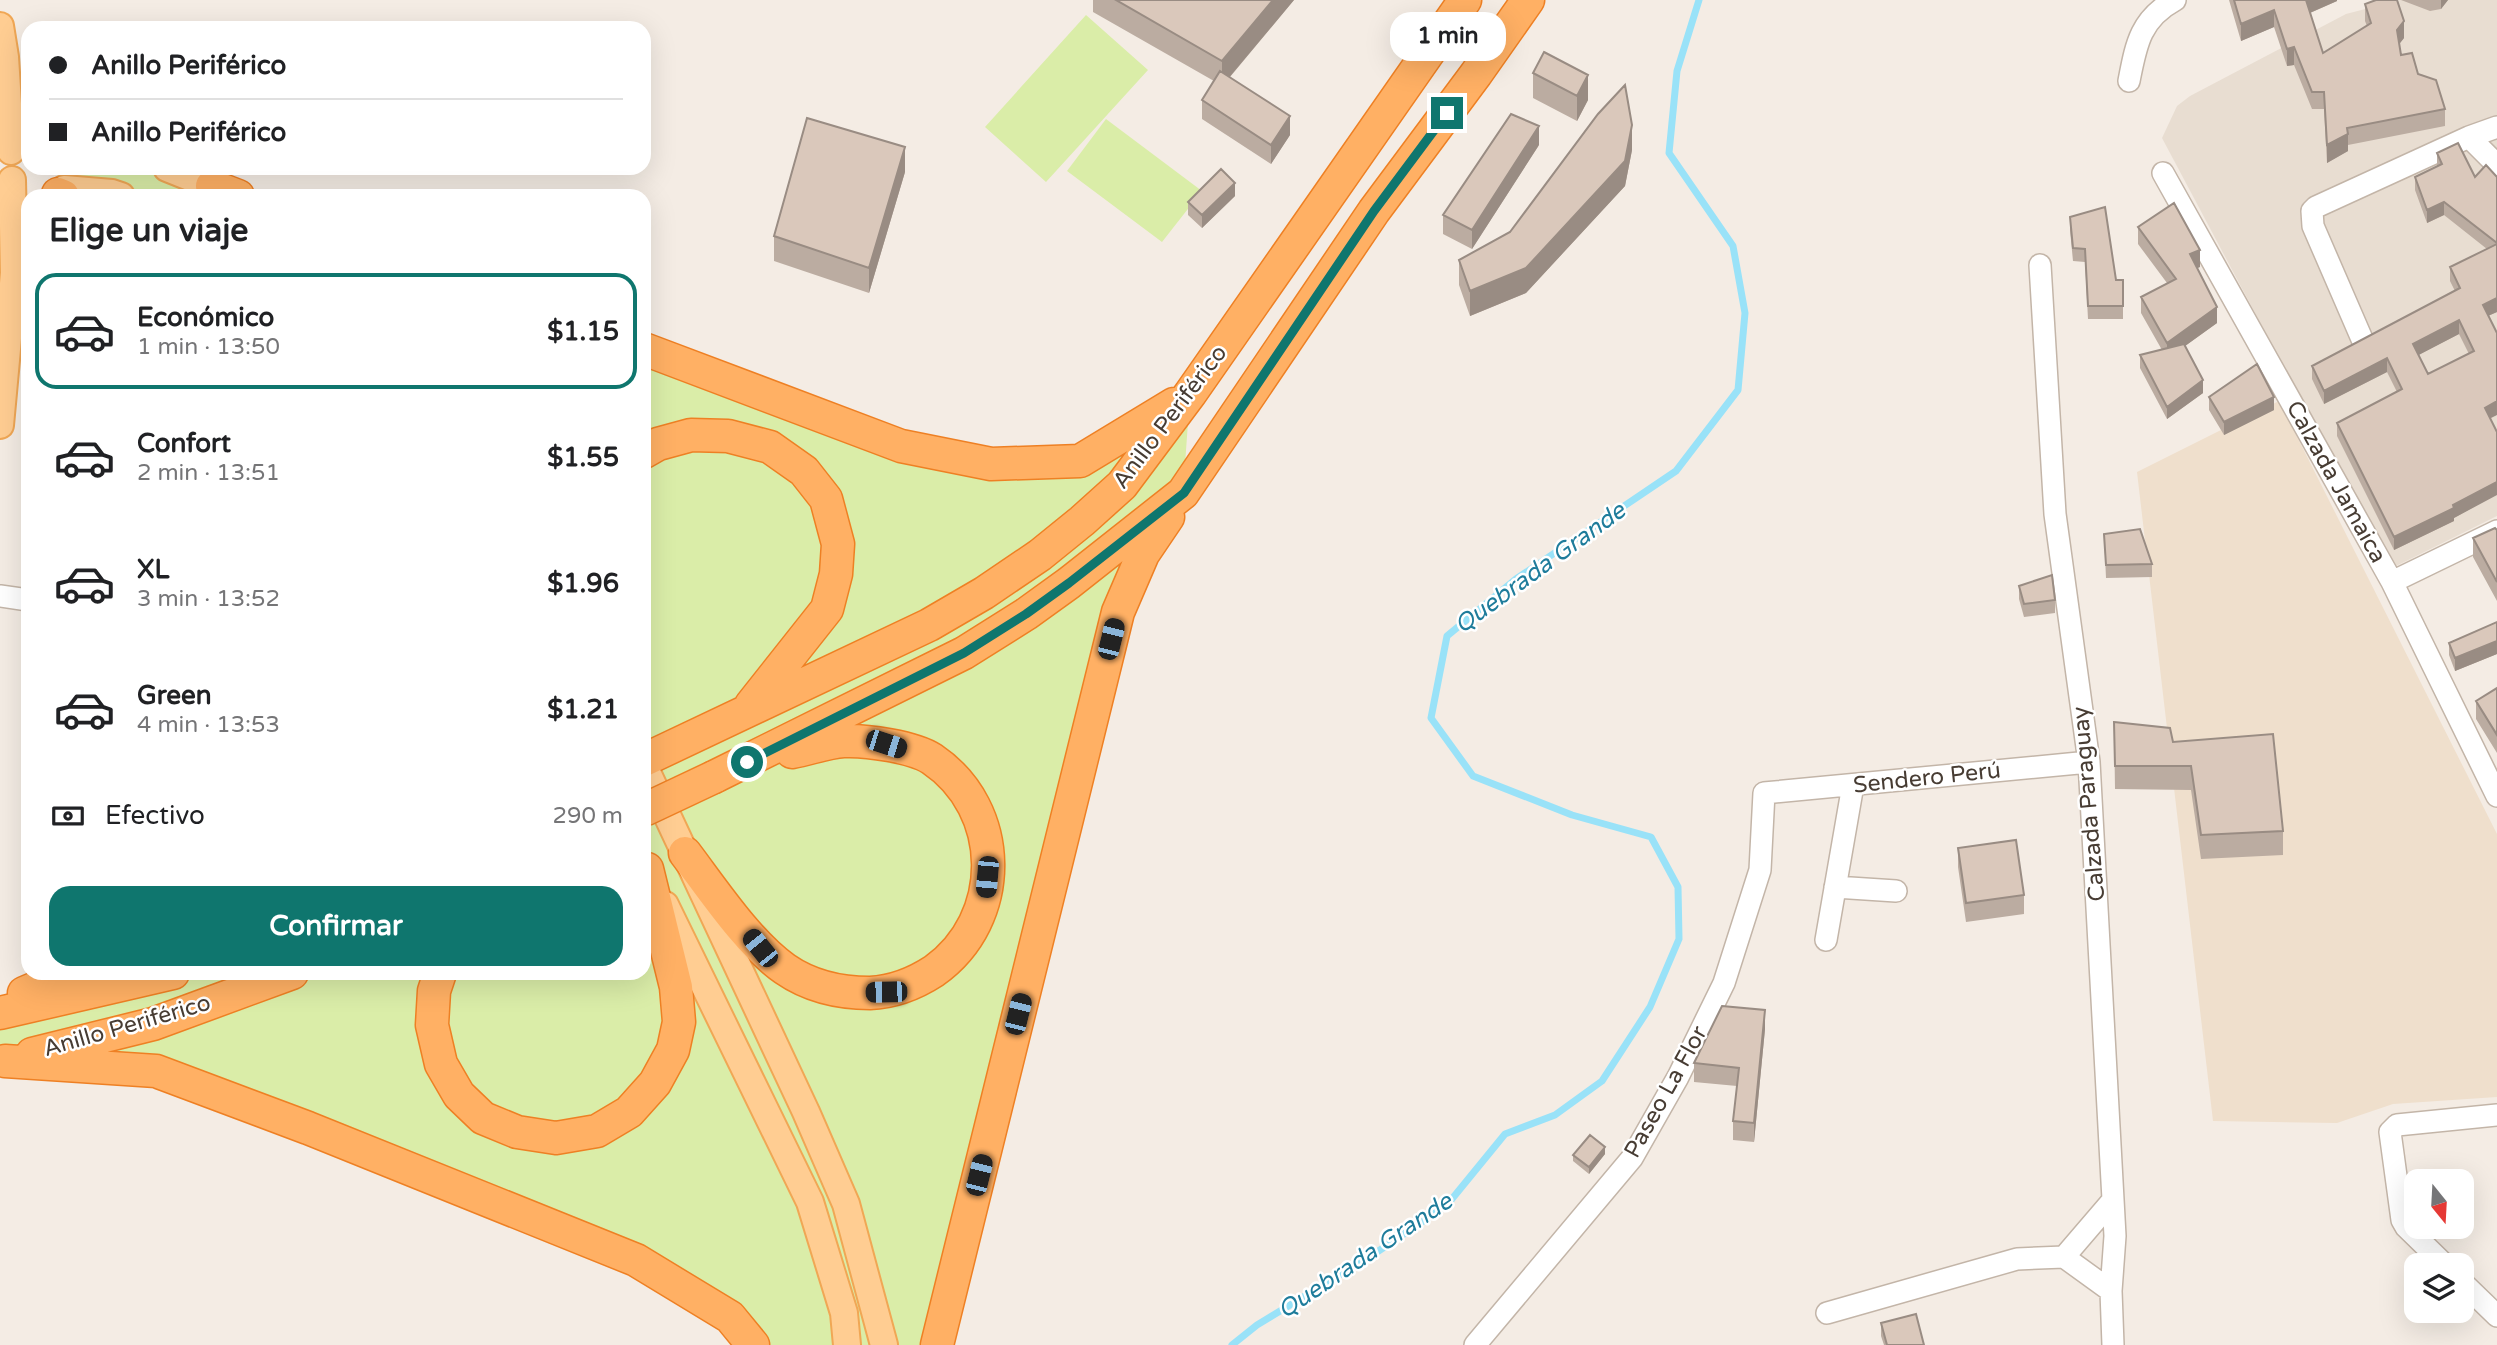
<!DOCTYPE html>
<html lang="es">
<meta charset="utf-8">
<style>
:root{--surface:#fff;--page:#f2f2f2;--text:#202124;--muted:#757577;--line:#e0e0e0;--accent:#0f766e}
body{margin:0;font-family:"Varela Round",sans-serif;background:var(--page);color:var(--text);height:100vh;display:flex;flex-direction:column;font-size:26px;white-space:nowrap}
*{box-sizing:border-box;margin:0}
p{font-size:23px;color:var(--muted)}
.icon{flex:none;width:38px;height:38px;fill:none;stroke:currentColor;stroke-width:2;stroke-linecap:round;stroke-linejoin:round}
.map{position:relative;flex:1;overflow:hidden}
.details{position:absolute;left:21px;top:189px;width:630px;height:791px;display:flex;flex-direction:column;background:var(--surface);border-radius:21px;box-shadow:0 7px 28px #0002}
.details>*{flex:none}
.top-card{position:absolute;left:21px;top:21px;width:630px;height:154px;border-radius:21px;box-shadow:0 7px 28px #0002;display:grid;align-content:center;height:154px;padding:0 28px;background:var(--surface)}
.needle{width:46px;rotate:162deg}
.controls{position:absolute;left:2404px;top:1169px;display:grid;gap:14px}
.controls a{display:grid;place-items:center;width:70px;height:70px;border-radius:14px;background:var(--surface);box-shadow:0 7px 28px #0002;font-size:35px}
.end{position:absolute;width:32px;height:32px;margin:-16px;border:9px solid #0f766e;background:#fff;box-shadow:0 0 0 4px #fff}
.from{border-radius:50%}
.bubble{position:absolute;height:49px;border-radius:21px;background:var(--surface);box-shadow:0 7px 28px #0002;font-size:23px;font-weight:700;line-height:49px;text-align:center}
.car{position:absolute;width:21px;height:42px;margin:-21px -10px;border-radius:9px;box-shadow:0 0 5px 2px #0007;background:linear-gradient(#222 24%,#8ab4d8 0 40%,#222 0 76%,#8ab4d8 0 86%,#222 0)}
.top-card b{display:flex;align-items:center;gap:24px;height:66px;font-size:26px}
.top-card b+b{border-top:2px solid var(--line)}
.top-card i{width:18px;height:18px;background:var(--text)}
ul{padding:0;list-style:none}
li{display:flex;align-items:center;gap:21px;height:116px;margin:0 14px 10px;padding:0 14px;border:4px solid transparent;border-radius:21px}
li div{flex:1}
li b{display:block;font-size:26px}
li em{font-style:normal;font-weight:700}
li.current{border-color:var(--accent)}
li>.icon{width:63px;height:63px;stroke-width:1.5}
h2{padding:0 28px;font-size:32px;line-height:84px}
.pay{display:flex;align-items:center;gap:18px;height:77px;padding:0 28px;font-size:26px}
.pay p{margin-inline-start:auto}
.action{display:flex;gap:14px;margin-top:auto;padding:14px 28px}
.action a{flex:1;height:80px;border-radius:21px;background:var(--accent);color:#fff;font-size:28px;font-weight:700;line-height:80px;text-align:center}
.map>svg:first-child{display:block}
.residential{fill:#e8ddd1}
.education{fill:#efdfcc}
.green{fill:#daeda8}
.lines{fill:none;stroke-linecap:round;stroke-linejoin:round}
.stream{stroke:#99e2f8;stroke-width:7}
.minor-casing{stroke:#c3b5a8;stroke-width:24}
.major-casing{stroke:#f0a755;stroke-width:30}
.highway-casing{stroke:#ee8024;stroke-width:35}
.minor{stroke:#fff;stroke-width:21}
.major{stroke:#ffcd92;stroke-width:26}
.highway{stroke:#ffb064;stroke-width:32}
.highway-bridge-casing{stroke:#ee8024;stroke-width:35;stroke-linecap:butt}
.highway-bridge{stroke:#ffb064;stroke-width:32}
.wall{fill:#bbaca1;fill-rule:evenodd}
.shaded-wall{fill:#998c83}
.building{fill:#dac8bb;stroke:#998c83;stroke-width:2;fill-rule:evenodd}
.route{stroke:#0f766e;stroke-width:9}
.labels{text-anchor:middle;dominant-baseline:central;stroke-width:5;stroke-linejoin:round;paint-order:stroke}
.street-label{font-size:23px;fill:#473c33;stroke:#fff}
.water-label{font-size:24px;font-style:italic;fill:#1e7c9b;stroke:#fff}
</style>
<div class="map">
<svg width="2497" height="1345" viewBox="0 0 2497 1345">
<rect width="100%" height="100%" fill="#f4ece4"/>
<!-- residential -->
<path class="residential" d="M2400 0H2497V516L2396 566 2297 392 2162 138 2177 106 2190 96 2346 14Z"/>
<!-- education -->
<path class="education" d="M2279 401 2497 834V1097L2393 1104 2337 1123 2213 1121 2137 472Z"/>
<!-- green -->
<path class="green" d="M1086 15 1148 70 1046 182 985 127Z
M1106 119 1202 191 1162 242 1067 171Z
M74 168H167L238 196H78L64 189 73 176Z
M644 349 901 446 1080 461 1190 394 1183 493 1143 554 938 1345H753L730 1317 156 1071 0 1058V1003L71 973H644Z"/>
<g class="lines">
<!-- stream -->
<path class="stream" d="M1232 1345 1257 1325 1377 1252 1447 1205 1505 1134 1555 1115 1602 1081 1650 1007 1679 939 1678 887 1651 837 1572 815 1473 776 1431 718 1447 636 1516 579 1676 471 1738 390 1745 313 1733 246 1669 153 1677 71 1699 0"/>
<defs>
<path id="minor" d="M2129 81C2136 45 2140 19 2175 0
M2469 137 2497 165
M2163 173 2392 582 2497 796
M2040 265 2055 514 2089 762 2115 1236 2111 1291 2113 1345
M2362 339 2313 226 2312 211 2316 207 2469 137 2497 127
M2392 582 2497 531
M0 596 28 600
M1835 887 1896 891
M1826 940 1853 785
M2064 1257 2112 1201
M2445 1265 2406 1227 2402 1220 2390 1132 2397 1125 2497 1115
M2462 1282 2497 1316
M1827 1313 2017 1259 2064 1257 2111 1291
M1475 1345 1632 1158 1678 1077 1724 983 1760 870 1764 793 2089 762"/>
<path id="major" d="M0 26 5 57 11 151
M167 168 212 186 228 196
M64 189 112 193 121 196
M0 425 14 273 12 180
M644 766 806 1112 846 1204 884 1345
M665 905 810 1202 844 1313 847 1345"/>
<path id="highway" d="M212 186 238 196
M58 194 63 196
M644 349 901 446 991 464 1080 461 1174 404
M644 452 658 444 691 435 728 436 770 447 804 471 826 499 838 544 836 574 827 609 751 705
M644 760 929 625 984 593 1040 555 1082 521 1122 485 1190 394 1465 0
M714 777 964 653 1026 614 1069 583 1183 493 1374 211 1476 74 1528 0
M685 853C713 890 748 943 785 969 811 987 839 993 870 993 894 992 914 984 934 971 1007 919 1006 809 932 759 914 747 866 740 844 741 827 742 809 749 792 752
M440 973 434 991 432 1025 441 1064 459 1095 483 1118 517 1132 556 1138 597 1131 629 1112 655 1083 673 1050 679 1022 676 987 647 869
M24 993 71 973
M0 1013 173 973
M32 1054 153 1024 292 973
M5 1061 156 1071 308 1128 636 1260 730 1317 753 1345
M937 1345 1118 612 1143 554 1168 517"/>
</defs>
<!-- minor casing -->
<use href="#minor" class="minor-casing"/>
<!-- major casing -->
<use href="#major" class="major-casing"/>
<!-- highway casing -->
<use href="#highway" class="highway-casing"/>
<!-- minor -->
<use href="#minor" class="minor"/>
<!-- major -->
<use href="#major" class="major"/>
<!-- highway -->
<use href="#highway" class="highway"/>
<defs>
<path id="highway-bridge" d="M644 810 714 777"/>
</defs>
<!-- highway-bridge casing -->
<use href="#highway-bridge" class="highway-bridge-casing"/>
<!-- highway-bridge -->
<use href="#highway-bridge" class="highway-bridge"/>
</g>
<!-- wall -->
<path class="wall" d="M1093 0H1294L1230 77 1290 135 1271 164 1202 119V100L1214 81 1093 12Z
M2229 0H2337V1L2310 13 2323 53 2367 26 2365 21V4L2404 38 2399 44 2401 55 2418 74 2445 109V126L2348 145V151L2327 163 2324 109H2312L2294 65 2287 66 2274 27 2241 41Z
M2401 0H2448L2441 9 2430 11Z
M1533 73 1588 100 1577 121 1533 98Z
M1539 145 1472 249 1443 234V215Z
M1632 150 1625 186 1526 293 1470 316 1459 285V260L1510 232Z
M2437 153 2475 177H2497V312L2488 316 2490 418 2486 500 2454 518V521L2394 550 2337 436V423L2397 392 2387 372 2324 404 2312 379V366L2455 291 2450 281V267L2487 249 2444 215 2427 223 2415 190V177L2437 167ZM2459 334 2469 354 2428 374 2418 355Z
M905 172 869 293 774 261V236Z
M1235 196 1202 228 1188 215V202Z
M2070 217 2116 280H2123V319H2088L2085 262 2073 261 2070 230Z
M2138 227 2200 267 2197 268 2217 323 2185 346 2203 393 2167 419 2140 368V355L2162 350 2141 313V297L2167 283 2138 244Z
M2209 397 2274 410 2224 435 2209 410Z
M2497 530V601L2473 557V538Z
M2104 534 2152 564V577L2106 578Z
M2019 586 2055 600V613L2024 617 2019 599Z
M2497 622V654L2455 671 2449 655V643Z
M2497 688V753L2476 719V701Z
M2114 722 2173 742 2283 831V855L2201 859 2191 790 2115 789Z
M1958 848 2024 895V914L1966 922 1958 867Z
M1765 1029 1754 1142 1733 1140V1121L1737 1086 1694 1082V1063Z
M1605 1154 1589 1174 1573 1161V1155Z
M1881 1323 1924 1345H1884L1881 1336Z"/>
<!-- shaded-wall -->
<path class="shaded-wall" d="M1273 0H1294L1222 86V61Z
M2305 0H2337V1L2305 15Z
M2441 0H2448L2441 9Z
M2274 10V27L2241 41V24Z
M2404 21V38L2397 47V30Z
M2294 47V65L2287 66V49Z
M1588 75V100L1577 121V96Z
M1290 116V135L1271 164V145Z
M1632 125V150L1625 186 1526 293 1470 316V291Z
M1539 126V145L1472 249V230Z
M2348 134V151L2327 163V145Z
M905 147V172L869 293V268Z
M1235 183V196L1202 228V215Z
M2444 202V215L2427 223V210Z
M2200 250V267L2190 271V254Z
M2497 298V312L2483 318V305Z
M2217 307V323L2167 359V343Z
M2459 320V334L2413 358V344Z
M2387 358V372L2324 404V391Z
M2203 380V393L2167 419V407Z
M2274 397V410L2224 435V422Z
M2497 401V415L2485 421V408Z
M2497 482V495L2454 518V521L2394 550V537Z
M2497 641V654L2455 671V658Z
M1765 1010V1029L1754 1142V1123Z
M1605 1147V1154L1589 1174V1167Z"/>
<!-- building -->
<path class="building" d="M1116 0H1273L1222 61Z
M2234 0H2306L2323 53 2371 23 2365 4 2376 0H2397L2404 21 2397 30 2401 55 2412 53 2418 74 2436 80 2445 109 2347 128 2348 134 2327 145 2324 92H2312L2294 47 2287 49 2274 10 2241 24Z
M1544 52 1588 75 1577 96 1533 73Z
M1220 71 1290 116 1271 145 1202 100Z
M1625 85 1632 125 1625 161 1526 268 1470 291 1459 260 1510 232 1598 114Z
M1511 114 1539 126 1472 230 1443 215Z
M807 118 905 147 869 268 774 236Z
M2458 143 2475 177 2486 165 2497 177V243L2444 202 2427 210 2415 177 2442 164 2437 153Z
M1221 169 1235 183 1202 215 1188 202Z
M2174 203 2200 250 2190 254 2217 307 2167 343 2141 297 2176 279 2138 227Z
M2105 207 2116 280H2123V306H2088L2085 249 2073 248 2070 217Z
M2497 244V298L2483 305 2497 333V401L2485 408 2497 432V482L2453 505 2454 508 2394 537 2337 423 2402 389 2387 358 2324 391 2312 366 2460 288 2450 267ZM2459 320 2474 351 2428 374 2413 344Z
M2184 344 2203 380 2167 407 2140 355Z
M2257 364 2274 397 2224 422 2209 397Z
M2495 528 2497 530V582L2473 538Z
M2140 529 2152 564 2106 565 2104 534Z
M2052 575 2055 600 2024 604 2019 586Z
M2497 622V641L2455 658 2449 643Z
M2497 688V735L2476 701Z
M2114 722 2170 728 2173 742 2273 734 2283 831 2201 835 2191 766H2115Z
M2016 840 2024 895 1966 903 1958 848Z
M1722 1006 1765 1010 1754 1123 1733 1121 1739 1068 1694 1063Z
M1590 1135 1605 1147 1589 1167 1573 1155Z
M1916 1314 1924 1345H1887L1881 1323Z"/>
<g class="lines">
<!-- route -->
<path class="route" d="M747 762 964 653 1026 614 1069 583 1184 493 1374 211 1447 113"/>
</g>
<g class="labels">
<!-- street labels -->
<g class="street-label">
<text transform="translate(1170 417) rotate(-53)">Anillo Periférico</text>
<text transform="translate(2336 482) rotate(61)">Calzada Jamaica</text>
<text transform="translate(1927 778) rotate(-6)">Sendero Perú</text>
<text transform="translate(2089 804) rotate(-95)">Calzada Paraguay</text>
<text transform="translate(127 1026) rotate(-16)">Anillo Periférico</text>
<text transform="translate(1666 1092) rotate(-61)">Paseo La Flor</text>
</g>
<!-- water labels -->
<g class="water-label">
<text transform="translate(1540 568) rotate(-36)">Quebrada Grande</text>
<text transform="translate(1365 1256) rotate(-34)">Quebrada Grande</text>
</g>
</g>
</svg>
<div class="controls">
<a><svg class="needle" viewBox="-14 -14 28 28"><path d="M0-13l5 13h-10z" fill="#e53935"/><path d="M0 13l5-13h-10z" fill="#757577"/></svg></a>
<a><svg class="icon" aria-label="layers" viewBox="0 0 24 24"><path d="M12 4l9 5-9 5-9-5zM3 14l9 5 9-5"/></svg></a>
</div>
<i class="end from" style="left:747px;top:762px"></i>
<i class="end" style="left:1447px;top:113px"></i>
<div class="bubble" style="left:1390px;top:12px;width:116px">1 min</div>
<i class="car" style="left:1111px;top:639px;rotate:14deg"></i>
<i class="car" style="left:886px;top:744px;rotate:108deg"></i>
<i class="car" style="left:987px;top:877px;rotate:185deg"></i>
<i class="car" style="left:760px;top:948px;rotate:321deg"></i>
<i class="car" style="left:886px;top:992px;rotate:269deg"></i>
<i class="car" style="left:1018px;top:1014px;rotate:14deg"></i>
<i class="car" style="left:979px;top:1175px;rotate:14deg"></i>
<div class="top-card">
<b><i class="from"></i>Anillo Periférico</b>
<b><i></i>Anillo Periférico</b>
</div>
<section class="details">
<h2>Elige un viaje</h2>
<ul>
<li class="current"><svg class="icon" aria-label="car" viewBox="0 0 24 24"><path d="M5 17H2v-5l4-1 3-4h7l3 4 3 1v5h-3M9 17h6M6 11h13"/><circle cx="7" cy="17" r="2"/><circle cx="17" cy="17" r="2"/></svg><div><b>Económico</b><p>1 min · 13:50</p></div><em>$1.15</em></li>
<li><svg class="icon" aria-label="car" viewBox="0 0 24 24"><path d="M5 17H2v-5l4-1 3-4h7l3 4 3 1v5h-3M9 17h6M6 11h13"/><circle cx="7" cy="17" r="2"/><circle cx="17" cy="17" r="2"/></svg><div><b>Confort</b><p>2 min · 13:51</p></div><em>$1.55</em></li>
<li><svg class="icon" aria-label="car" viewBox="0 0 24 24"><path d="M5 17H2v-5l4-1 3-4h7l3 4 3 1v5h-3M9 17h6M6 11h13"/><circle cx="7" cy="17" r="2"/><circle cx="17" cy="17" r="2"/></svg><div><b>XL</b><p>3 min · 13:52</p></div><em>$1.96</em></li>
<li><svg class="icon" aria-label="car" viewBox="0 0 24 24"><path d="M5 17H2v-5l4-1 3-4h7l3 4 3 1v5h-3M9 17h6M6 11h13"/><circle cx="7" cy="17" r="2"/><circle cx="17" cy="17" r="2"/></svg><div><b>Green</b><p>4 min · 13:53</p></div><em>$1.21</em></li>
</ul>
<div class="pay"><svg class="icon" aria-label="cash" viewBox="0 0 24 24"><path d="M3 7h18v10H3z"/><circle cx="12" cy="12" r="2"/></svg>Efectivo<p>290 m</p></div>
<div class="action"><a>Confirmar</a></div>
</section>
</div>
